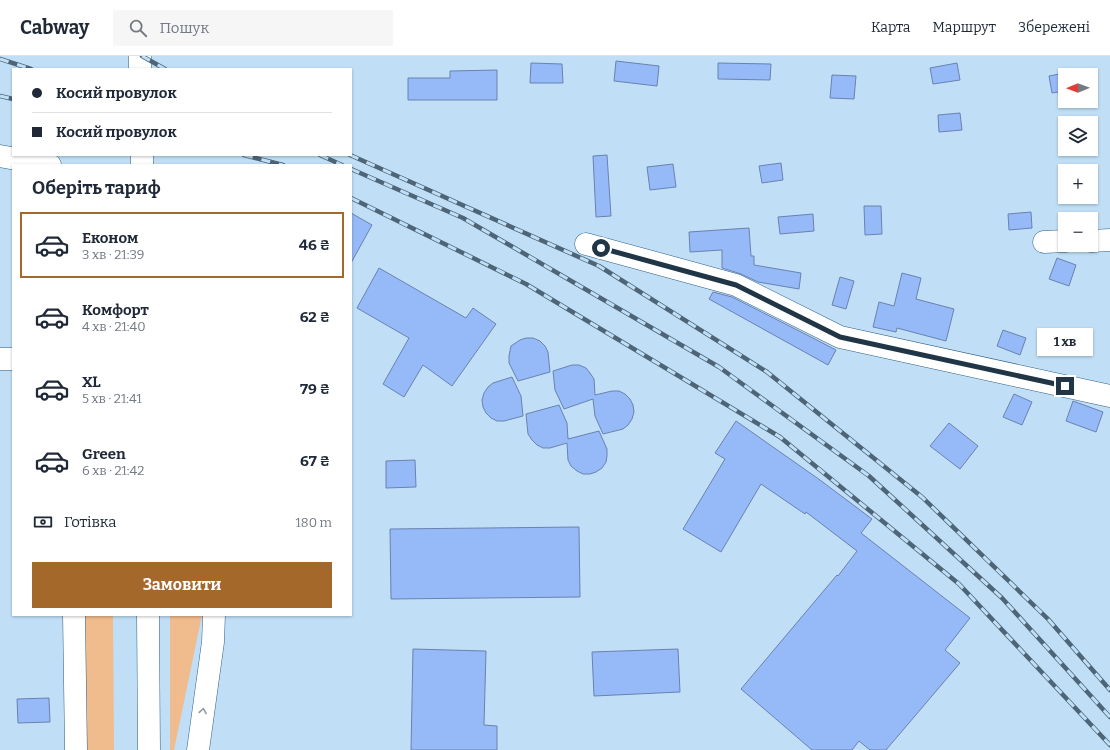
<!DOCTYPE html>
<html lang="uk">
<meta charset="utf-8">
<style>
:root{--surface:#fff;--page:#f6f6f7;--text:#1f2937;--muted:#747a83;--line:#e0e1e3;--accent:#a4682b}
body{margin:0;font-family:Bitter,serif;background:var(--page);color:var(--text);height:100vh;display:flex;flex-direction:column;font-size:15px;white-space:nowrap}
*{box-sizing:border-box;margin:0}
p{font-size:13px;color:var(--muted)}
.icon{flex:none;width:22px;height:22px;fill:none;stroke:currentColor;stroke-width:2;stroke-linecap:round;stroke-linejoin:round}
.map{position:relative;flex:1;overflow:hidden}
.sheet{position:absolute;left:12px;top:108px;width:340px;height:452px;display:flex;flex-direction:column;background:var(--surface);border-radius:0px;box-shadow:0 1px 3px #0004}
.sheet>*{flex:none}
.banner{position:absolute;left:12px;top:12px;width:340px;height:88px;border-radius:0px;box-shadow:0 1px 3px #0004;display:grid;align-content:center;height:88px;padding:0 20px;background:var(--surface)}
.needle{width:26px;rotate:269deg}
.buttons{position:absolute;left:1058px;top:12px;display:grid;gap:8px}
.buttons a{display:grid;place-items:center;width:40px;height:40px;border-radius:0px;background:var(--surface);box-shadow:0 1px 3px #0004;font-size:20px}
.end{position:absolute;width:18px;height:18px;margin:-9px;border:5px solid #203545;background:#fff;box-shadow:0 0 0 2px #fff}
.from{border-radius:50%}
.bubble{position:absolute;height:28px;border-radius:0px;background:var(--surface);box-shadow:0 1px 3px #0004;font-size:13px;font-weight:700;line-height:28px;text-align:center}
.banner b{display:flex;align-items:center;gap:14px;height:38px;font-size:15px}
.banner b+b{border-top:1px solid var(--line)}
.banner i{width:10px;height:10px;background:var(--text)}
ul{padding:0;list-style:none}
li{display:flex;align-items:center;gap:12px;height:66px;margin:0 8px 6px;padding:0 12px;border:2px solid transparent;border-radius:0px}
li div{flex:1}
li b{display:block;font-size:15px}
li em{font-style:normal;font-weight:700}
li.selected{border-color:var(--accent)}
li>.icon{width:36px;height:36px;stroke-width:1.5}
h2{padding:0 20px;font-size:18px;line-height:48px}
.pay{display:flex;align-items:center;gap:10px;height:44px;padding:0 20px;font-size:15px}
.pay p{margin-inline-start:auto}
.cta{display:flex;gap:8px;margin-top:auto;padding:8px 20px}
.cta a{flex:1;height:46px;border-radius:0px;background:var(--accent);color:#fff;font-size:16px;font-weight:700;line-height:46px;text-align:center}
header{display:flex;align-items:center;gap:24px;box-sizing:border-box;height:56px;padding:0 20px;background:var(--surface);border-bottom:1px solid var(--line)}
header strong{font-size:19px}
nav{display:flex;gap:22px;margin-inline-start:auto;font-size:14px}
.search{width:280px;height:36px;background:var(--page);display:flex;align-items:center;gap:10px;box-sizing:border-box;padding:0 14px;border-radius:0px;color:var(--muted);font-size:15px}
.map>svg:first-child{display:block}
.green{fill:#f0bb8d}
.building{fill:#96b9f8;stroke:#6982b1}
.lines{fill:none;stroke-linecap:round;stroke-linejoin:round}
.minor-casing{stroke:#2f5f82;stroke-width:23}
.major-casing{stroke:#2f5f82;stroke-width:23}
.minor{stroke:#fff;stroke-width:22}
.major{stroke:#fff;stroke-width:22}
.rail-casing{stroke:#4d6577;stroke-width:4.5}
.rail{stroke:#c0dff7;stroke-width:3;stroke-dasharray:9;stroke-linecap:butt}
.oneway{stroke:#909aa2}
.route{stroke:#203545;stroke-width:5}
</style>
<header>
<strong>Cabway</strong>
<div class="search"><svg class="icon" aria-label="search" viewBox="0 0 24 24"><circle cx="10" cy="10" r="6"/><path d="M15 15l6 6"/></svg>Пошук</div>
<nav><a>Карта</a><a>Маршрут</a><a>Збережені</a></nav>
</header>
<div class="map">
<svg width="1110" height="694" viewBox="0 0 1110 694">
<rect width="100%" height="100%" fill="#c0dff7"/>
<!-- green -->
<path class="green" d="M81 559H113L114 694H81Z
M170 559H202L174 694H170Z"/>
<!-- building -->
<path class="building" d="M616 5 659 10 657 30 614 25Z
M531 7 562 8 563 27H530Z
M718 7 771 8 770 24 718 23Z
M957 7 960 24 933 28 930 12Z
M497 14V44H408V22H450V15Z
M1065 17V35L1052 37 1049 20Z
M832 19 856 20 854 43 830 42Z
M960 57 962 74 939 76 938 59Z
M607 99 611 160 596 161 593 100Z
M781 107 783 124 762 127 759 110Z
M673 108 676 131 650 134 647 111Z
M864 150H881L882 178 865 179Z
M1031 156 1032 172 1009 174 1008 158Z
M351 157 372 169 351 207Z
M813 158 814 175 780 178 778 161Z
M749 172 751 200H754V209L801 217 799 233 758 226 741 218 722 212V194L690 196 689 176Z
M1057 202 1076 209 1069 230 1049 223Z
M379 212 466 262 473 252 496 268 452 330 423 309 404 341 383 328 409 282 357 252Z
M902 217 921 222 916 243 954 253 946 285 897 272 896 276 873 271 879 246 894 250Z
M840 221 854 225 846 253 832 249Z
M713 236 732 241 809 280 836 294 828 309 709 243Z
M1003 274 1026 282 1020 299 997 290Z
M526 282H533L540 285 545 290 548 296 550 316 518 325 509 307V300L511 290 520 284Z
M572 309H579L586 312 590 317 594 323 595 339 612 335H619L625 338 630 343 633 349 634 356 632 363 628 369 623 373 603 378 595 360 593 343 564 353 555 334 553 315Z
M512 321 521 340 523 360 504 365H497L491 362 486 357 483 351 482 344 484 337 488 331 493 327Z
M1014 338 1032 346 1022 369 1003 361Z
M1073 345 1103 356 1096 376 1066 365Z
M559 349 567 367 568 383 599 375 607 393V400L606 406 602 412 596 416 590 418H583L577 415 571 410 568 404 567 387 550 392H543L537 389 532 384 528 378 526 358Z
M736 365 820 424 872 463 861 477 970 562 945 594 960 607 886 694H870L859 685 852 694H812L741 633 837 519 838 520 857 495 806 456 805 458 761 428 721 496 683 473 725 403 715 397Z
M949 367 978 390 960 413 930 390Z
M415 404 416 431 386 432V405Z
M579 471 580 541 391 543 390 473Z
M413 593 486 595 484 669 497 670V694H411Z
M678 593 680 636 594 640 592 596Z
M49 642 50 666 18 667 17 643Z"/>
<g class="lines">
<defs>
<path id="minor" d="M0 100 50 109
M1091 185 1110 184
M1044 186 1065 185
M586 188 736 229 840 281 1110 340
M0 303H13
M74 559 76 694
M198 694 213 586 214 559"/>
<path id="major" d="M140 0V13
M142 99V109
M148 559 149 694"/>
</defs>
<!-- minor casing -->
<use href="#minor" class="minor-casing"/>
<!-- major casing -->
<use href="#major" class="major-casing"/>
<!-- minor -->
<use href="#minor" class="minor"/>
<!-- major -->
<use href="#major" class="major"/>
<defs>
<path id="rail" d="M142 0 165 13
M0 3 31 13
M0 40 13 43
M244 99 283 109
M320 99 342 109
M350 99 599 210 767 316 922 441 1048 563 1110 634
M351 113 463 162 719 311 869 420 1002 542 1110 661
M351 142 526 228 780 381 959 528 1110 689"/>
</defs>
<!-- rail casing -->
<use href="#rail" class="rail-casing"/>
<!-- rail -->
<use href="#rail" class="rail"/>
</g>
<!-- one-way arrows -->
<defs><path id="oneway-chevron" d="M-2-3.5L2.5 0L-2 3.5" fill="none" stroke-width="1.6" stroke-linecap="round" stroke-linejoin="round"/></defs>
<use class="oneway" href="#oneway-chevron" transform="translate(203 655) rotate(-81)"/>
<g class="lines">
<!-- route -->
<path class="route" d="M601 192 736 229 840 281 1065 330"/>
</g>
</svg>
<div class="buttons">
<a><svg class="needle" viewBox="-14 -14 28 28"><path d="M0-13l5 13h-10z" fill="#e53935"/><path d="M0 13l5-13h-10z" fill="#747a83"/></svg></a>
<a><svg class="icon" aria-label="layers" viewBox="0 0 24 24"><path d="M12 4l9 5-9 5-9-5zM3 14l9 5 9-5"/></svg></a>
<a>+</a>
<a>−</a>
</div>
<i class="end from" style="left:601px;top:192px"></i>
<i class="end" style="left:1065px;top:330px"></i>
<div class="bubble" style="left:1037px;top:272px;width:56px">1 хв</div>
<div class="banner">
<b><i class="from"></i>Косий провулок</b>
<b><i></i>Косий провулок</b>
</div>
<section class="sheet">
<h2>Оберіть тариф</h2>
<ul>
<li class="selected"><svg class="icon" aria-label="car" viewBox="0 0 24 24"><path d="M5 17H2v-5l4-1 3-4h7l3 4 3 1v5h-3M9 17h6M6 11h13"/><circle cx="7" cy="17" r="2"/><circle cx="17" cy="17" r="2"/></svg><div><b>Економ</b><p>3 хв · 21:39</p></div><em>46 ₴</em></li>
<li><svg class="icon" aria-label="car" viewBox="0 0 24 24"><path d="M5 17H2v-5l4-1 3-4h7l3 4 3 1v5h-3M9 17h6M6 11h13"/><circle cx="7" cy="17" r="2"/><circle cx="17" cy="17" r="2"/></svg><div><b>Комфорт</b><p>4 хв · 21:40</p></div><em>62 ₴</em></li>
<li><svg class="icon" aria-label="car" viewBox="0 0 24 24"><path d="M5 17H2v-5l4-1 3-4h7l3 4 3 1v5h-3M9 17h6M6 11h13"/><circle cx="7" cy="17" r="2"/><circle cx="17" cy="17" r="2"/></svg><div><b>XL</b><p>5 хв · 21:41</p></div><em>79 ₴</em></li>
<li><svg class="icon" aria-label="car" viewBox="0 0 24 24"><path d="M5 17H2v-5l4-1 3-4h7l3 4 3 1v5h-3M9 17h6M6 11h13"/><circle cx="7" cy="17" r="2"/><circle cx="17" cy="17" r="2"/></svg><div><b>Green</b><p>6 хв · 21:42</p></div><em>67 ₴</em></li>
</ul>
<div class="pay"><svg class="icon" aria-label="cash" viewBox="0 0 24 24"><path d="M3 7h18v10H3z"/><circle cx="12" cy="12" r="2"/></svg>Готівка<p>180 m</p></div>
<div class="cta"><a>Замовити</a></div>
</section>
</div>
